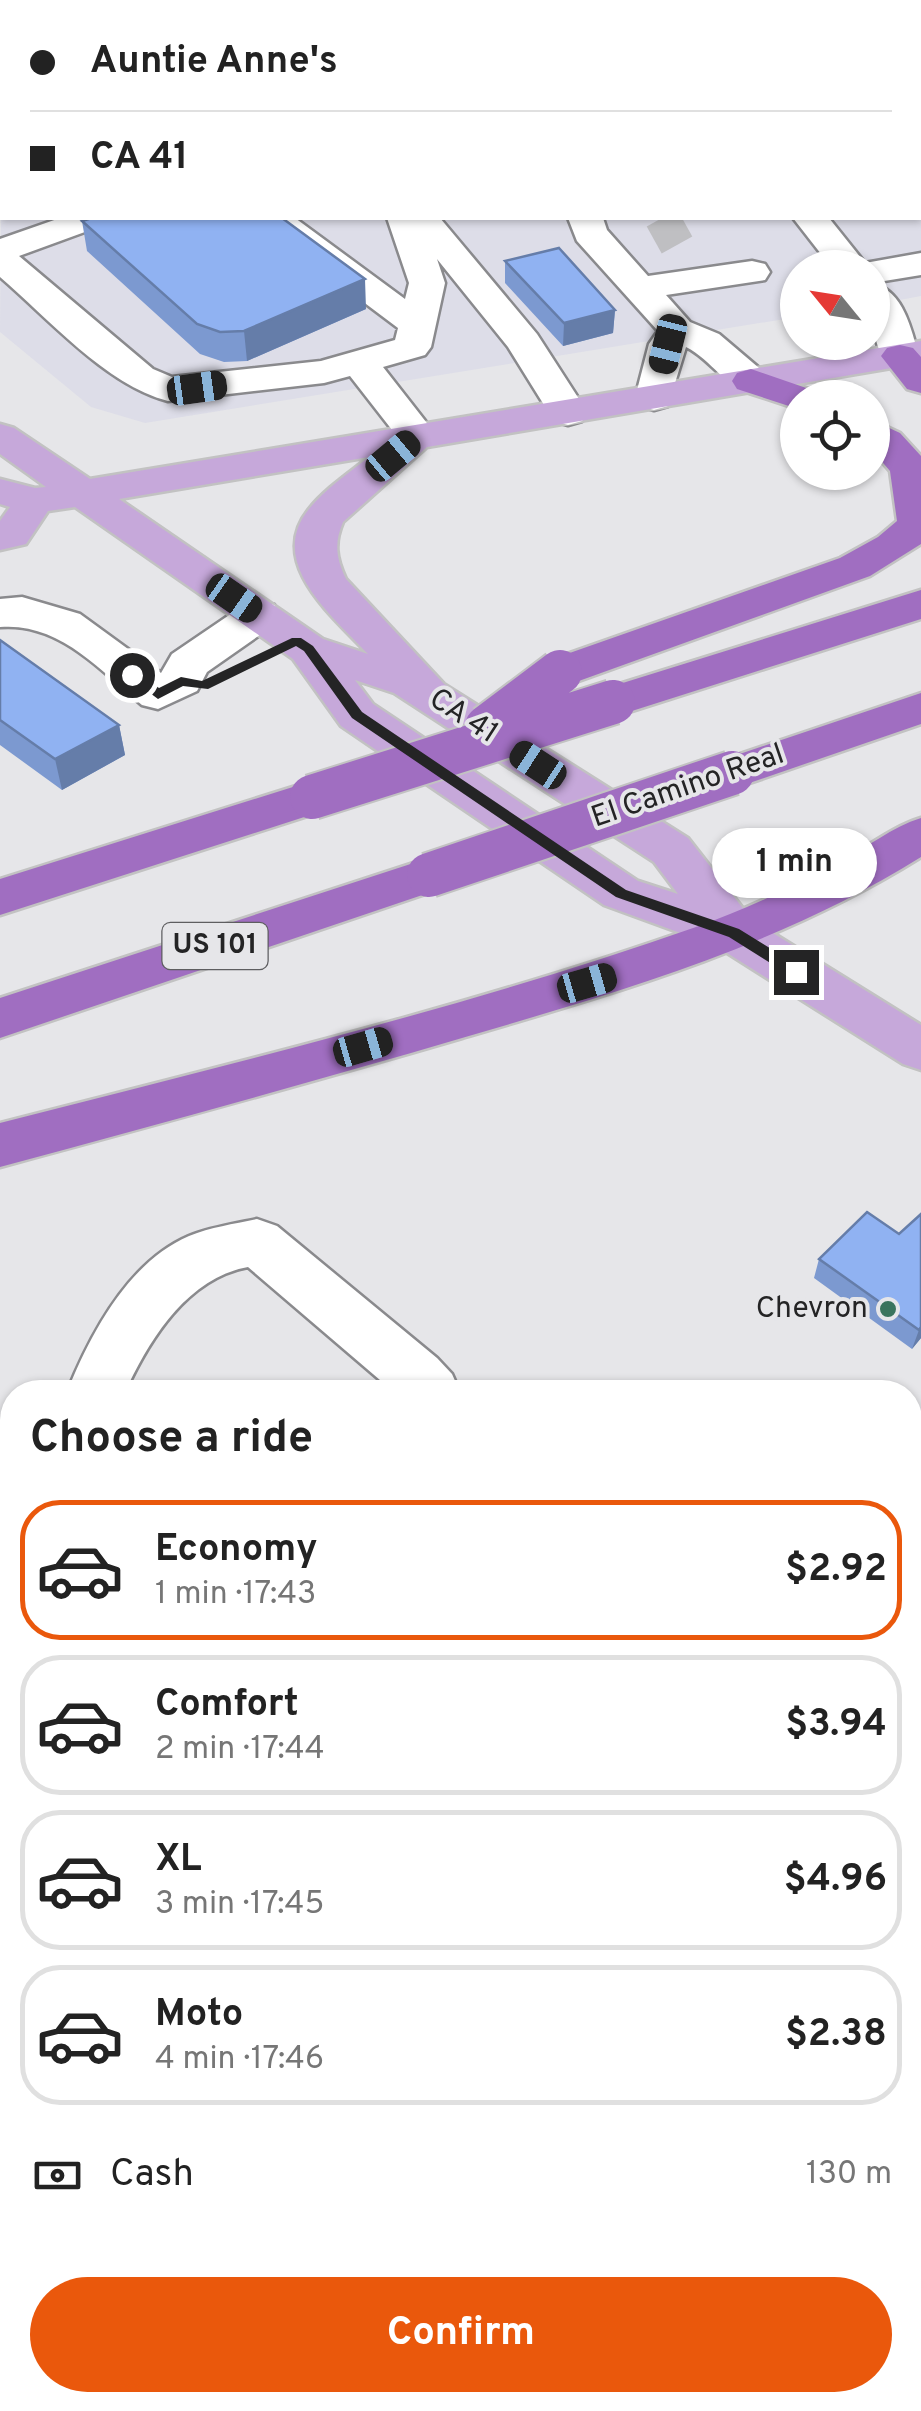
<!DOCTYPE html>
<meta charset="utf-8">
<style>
:root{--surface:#fff;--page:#f2f2f2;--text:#222;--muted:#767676;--line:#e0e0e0;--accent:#ea580c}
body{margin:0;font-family:Overpass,sans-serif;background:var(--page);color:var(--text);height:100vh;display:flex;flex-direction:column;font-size:38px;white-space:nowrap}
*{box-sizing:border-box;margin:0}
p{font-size:32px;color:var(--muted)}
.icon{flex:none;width:55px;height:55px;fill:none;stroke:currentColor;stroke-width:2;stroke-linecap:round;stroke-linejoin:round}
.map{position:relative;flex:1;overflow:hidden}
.drawer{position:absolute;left:0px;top:1380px;width:922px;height:1032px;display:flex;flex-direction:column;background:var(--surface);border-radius:40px 40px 0 0;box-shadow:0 2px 8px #0004}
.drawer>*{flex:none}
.banner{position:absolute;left:0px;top:0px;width:922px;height:220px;box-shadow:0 2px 8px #0004;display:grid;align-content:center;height:220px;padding:0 30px;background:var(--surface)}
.needle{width:65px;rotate:300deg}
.fabs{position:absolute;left:780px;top:250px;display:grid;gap:20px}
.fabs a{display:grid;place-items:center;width:110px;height:110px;border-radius:50%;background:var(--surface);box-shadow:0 2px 8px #0004;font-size:50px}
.end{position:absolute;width:45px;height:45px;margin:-22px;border:12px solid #242425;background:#fff;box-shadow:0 0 0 5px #fff}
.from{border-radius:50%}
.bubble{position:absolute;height:70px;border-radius:35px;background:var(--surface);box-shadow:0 2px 8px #0004;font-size:32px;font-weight:700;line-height:70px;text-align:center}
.car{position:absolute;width:30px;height:60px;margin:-30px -15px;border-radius:12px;box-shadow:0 0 8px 2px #0007;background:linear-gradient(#222 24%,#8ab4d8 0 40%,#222 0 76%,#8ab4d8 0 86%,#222 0)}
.banner b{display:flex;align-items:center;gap:35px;height:95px;font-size:38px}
.banner b+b{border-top:2px solid var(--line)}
.banner i{width:25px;height:25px;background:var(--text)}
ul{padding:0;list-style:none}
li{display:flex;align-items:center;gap:30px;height:140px;margin:0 20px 15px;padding:0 10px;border:5px solid var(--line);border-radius:40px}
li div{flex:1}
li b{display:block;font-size:38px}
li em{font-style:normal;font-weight:700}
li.current{border-color:var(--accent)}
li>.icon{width:90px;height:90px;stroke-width:1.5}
h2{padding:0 30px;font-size:45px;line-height:120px}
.pay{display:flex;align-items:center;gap:25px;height:110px;padding:0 30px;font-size:38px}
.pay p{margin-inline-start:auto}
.cta{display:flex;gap:20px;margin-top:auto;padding:20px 30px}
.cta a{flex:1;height:115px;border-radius:60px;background:var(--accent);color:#fff;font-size:40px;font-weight:700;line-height:115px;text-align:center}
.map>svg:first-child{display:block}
.built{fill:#dddde8}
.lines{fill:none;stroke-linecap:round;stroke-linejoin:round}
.minor-tunnel{stroke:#bfbfc2;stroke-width:35;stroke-dasharray:35 18;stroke-linecap:butt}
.minor-casing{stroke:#8a8a8d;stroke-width:5}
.major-casing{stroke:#c2c2c2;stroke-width:5}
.highway-casing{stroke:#c2c2c2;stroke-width:5}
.minor{fill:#fff;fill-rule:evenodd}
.major{fill:#c6a8da;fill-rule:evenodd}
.highway{fill:#a06ec1;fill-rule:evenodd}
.highway-bridge-casing{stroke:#c2c2c2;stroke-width:48;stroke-linecap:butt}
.highway-bridge{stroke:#a06ec1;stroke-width:44}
.wall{fill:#7c99d0}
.shaded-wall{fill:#657da9}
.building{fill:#90b2f2;stroke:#657da9;stroke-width:2.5}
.route{fill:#242425}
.poi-dot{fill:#3a745d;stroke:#e6e6e9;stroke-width:4}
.labels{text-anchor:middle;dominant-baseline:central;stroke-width:8;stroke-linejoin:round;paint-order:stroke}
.shield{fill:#e6e6e9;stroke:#5e5e60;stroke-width:2.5}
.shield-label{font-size:28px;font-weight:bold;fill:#242425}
.street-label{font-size:30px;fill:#242425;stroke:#e6e6e9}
.poi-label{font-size:30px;fill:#242425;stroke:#e6e6e9;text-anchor:end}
</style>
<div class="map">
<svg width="921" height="2411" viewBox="0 0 921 2411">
<rect width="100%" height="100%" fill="#e6e6e9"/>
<!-- built -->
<path class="built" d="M247 0H921V296L873 305 872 268H798L797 317 145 423 91 407 0 332 2 83V218H920V2Z"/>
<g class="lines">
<!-- minor-tunnel -->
<path class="minor-tunnel" d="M662 218 677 245"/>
<defs>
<path id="minor" d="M0 19H2V40H0Z
M920 21H921V39H920Z
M0 154H2V176H0Z
M60 218H110L104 225 19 256 153 369 172 377 321 361 395 340 398 328 261 225 256 218H295L405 299 409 283 387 218H440L537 334 588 413 582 421 568 425 554 421 508 347 437 259 445 283 431 347 425 355 383 367 437 436 431 444 417 448 403 444 350 376 324 383 168 401C106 385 48 318 0 277V239Z
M568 218H603L607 230 648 276 752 261 765 264 770 272 765 280 666 295 690 322 719 334 765 373 770 381 765 389C729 398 715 361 686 347L668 406 654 410 640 406 635 398 649 344 658 331 577 241Z
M793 218H829L865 263 921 253V275L872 283V268H832Z
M872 283C904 291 911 329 919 356L913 364 900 367 887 364C870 340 872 311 872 283Z
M22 597 80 614 161 673 172 654 244 605 259 601 274 605 281 615 274 625 207 672 197 691 158 709 142 705C100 670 59 622 0 627V599Z
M257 1219 277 1226 437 1358 452 1374 460 1392H394L248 1267C187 1278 149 1340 125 1392H67C90 1335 128 1262 189 1236 211 1227 234 1224 257 1219Z
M921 1748V1839L910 1834V1752Z
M12 1838V1977L0 1982V1843Z
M910 1947 921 1951V2033L910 2029Z"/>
<path id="major" d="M921 341V363L427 447 343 522C334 543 336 558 346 579L444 684 688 838 752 920 921 1025V1070L903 1064 716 946 604 905 341 726 293 659 75 507 48 511 26 544 0 550V521L10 507 0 504V479L35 488 46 487 0 454V424L14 428 90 479ZM369 457C349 473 325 489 309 509 265 563 334 617 368 654L323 639 119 499ZM355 680 394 693 654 862 678 894 638 881 373 704Z"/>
<path id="highway" d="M900 345 913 348 921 357V393L907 389 881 356 887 348Z
M751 369 812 390 817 398H798V409L737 389 732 381 737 373Z
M872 420 900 433 921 456V544L870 576 576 682 560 687 544 682 538 672 544 662 840 558 878 537 897 521 890 471 872 450Z
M921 590V619L613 717 597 713 591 702 597 691Z
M921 693V724L732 789 716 784 709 773 716 762Z
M312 781 329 785 335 797 329 809 0 915V879Z
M921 818V857C779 946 622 991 462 1038 309 1083 155 1125 0 1167V1123C233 1063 469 1007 696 927 745 910 795 886 841 861 868 847 892 827 921 818Z
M429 858 446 863 453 875 446 887 0 1038V998Z"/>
</defs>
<!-- minor casing -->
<use href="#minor" class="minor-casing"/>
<!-- major casing -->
<use href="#major" class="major-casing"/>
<!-- highway casing -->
<use href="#highway" class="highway-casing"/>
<!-- minor -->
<use href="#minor" class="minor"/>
<!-- major -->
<use href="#major" class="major"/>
<!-- highway -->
<use href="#highway" class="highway"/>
<defs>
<path id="highway-bridge" d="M487 727 560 672
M312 797 613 702
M429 875 732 773"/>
</defs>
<!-- highway-bridge casing -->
<use href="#highway-bridge" class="highway-bridge-casing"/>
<!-- highway-bridge -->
<use href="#highway-bridge" class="highway-bridge"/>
</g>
<!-- wall -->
<path class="wall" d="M33 0H143L147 2H36Z
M82 221 366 309 247 361 224 362 200 354 87 251Z
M505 261 615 310 613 333 563 346 505 283Z
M0 640 119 725 125 755 62 790 0 745Z
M899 1234 921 1338 912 1349 814 1278 819 1259Z
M771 2400H910L921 2411H772Z"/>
<!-- shaded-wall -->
<path class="shaded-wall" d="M794 0H921V8L920 2H778Z
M365 279 366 309 247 361 244 331Z
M615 310 613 333 563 346 564 323Z
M119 725 125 755 62 790 55 759Z
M921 1327V1338L912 1349 919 1330Z"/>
<!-- building -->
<path class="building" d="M66 0H143L147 2H70Z
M221 0H794L778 2H213Z
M92 218H282L365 279 244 331 220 332 197 324 82 221Z
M559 248 615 310 564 323 505 261Z
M0 640 119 725 55 759 0 720Z
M867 1212 899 1234 921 1214V1327L919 1330 819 1259Z
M910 2256 921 2257V2411H781V2400H910Z"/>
<!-- route -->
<path class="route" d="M292 638H301L313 646 362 712 626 890 739 929 802 968V976H791L729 937 616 897 352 718 304 651 296 646 208 689 183 686 158 699 126 675 137 672 159 688 181 677 202 681Z"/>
<!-- markers -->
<circle class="poi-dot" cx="888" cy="1309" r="10"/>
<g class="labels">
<!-- shield labels -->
<rect class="shield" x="162.5" y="923" width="105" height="46" rx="8"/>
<g class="shield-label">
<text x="215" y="946">US 101</text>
</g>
<!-- street labels -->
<g class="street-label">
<text transform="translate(463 717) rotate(33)">CA 41</text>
<text transform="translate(688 787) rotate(-19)">El Camino Real</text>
</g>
<!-- poi labels -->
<g class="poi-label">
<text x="868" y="1309">Chevron</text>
</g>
</g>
</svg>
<div class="fabs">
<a><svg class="needle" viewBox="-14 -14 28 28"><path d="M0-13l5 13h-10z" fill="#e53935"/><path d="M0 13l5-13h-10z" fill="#767676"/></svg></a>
<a><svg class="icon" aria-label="locate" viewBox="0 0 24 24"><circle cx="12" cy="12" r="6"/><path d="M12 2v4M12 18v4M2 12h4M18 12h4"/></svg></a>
</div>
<i class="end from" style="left:132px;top:675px"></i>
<i class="end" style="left:796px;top:972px"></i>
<div class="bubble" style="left:712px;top:828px;width:165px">1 min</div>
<i class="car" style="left:668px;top:344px;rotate:194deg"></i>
<i class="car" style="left:197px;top:388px;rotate:82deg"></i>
<i class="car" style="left:393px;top:456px;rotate:50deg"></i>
<i class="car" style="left:234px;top:598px;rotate:125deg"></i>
<i class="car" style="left:538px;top:765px;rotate:303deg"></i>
<i class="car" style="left:587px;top:983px;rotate:74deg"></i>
<i class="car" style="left:363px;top:1047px;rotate:74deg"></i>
<div class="banner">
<b><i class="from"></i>Auntie Anne's</b>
<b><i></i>CA 41</b>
</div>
<section class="drawer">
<h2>Choose a ride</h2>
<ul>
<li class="current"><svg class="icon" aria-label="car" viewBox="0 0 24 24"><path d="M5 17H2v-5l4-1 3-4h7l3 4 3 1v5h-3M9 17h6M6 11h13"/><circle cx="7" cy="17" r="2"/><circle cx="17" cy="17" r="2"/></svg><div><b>Economy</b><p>1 min · 17:43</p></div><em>$2.92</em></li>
<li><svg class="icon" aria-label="car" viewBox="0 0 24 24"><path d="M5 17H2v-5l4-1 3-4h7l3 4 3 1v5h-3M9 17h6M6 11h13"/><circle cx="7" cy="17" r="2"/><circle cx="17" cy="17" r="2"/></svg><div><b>Comfort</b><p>2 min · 17:44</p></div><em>$3.94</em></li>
<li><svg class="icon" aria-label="car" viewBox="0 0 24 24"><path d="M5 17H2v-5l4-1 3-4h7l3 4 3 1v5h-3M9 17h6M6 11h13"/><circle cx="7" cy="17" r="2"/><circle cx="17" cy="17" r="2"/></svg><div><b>XL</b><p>3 min · 17:45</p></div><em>$4.96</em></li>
<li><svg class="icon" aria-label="car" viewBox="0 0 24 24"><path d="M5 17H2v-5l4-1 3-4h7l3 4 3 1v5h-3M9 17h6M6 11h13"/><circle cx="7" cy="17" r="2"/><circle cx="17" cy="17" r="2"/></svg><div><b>Moto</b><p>4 min · 17:46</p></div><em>$2.38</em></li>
</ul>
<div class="pay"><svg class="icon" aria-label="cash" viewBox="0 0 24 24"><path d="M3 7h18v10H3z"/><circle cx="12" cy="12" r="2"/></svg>Cash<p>130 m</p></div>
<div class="cta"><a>Confirm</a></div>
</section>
</div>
